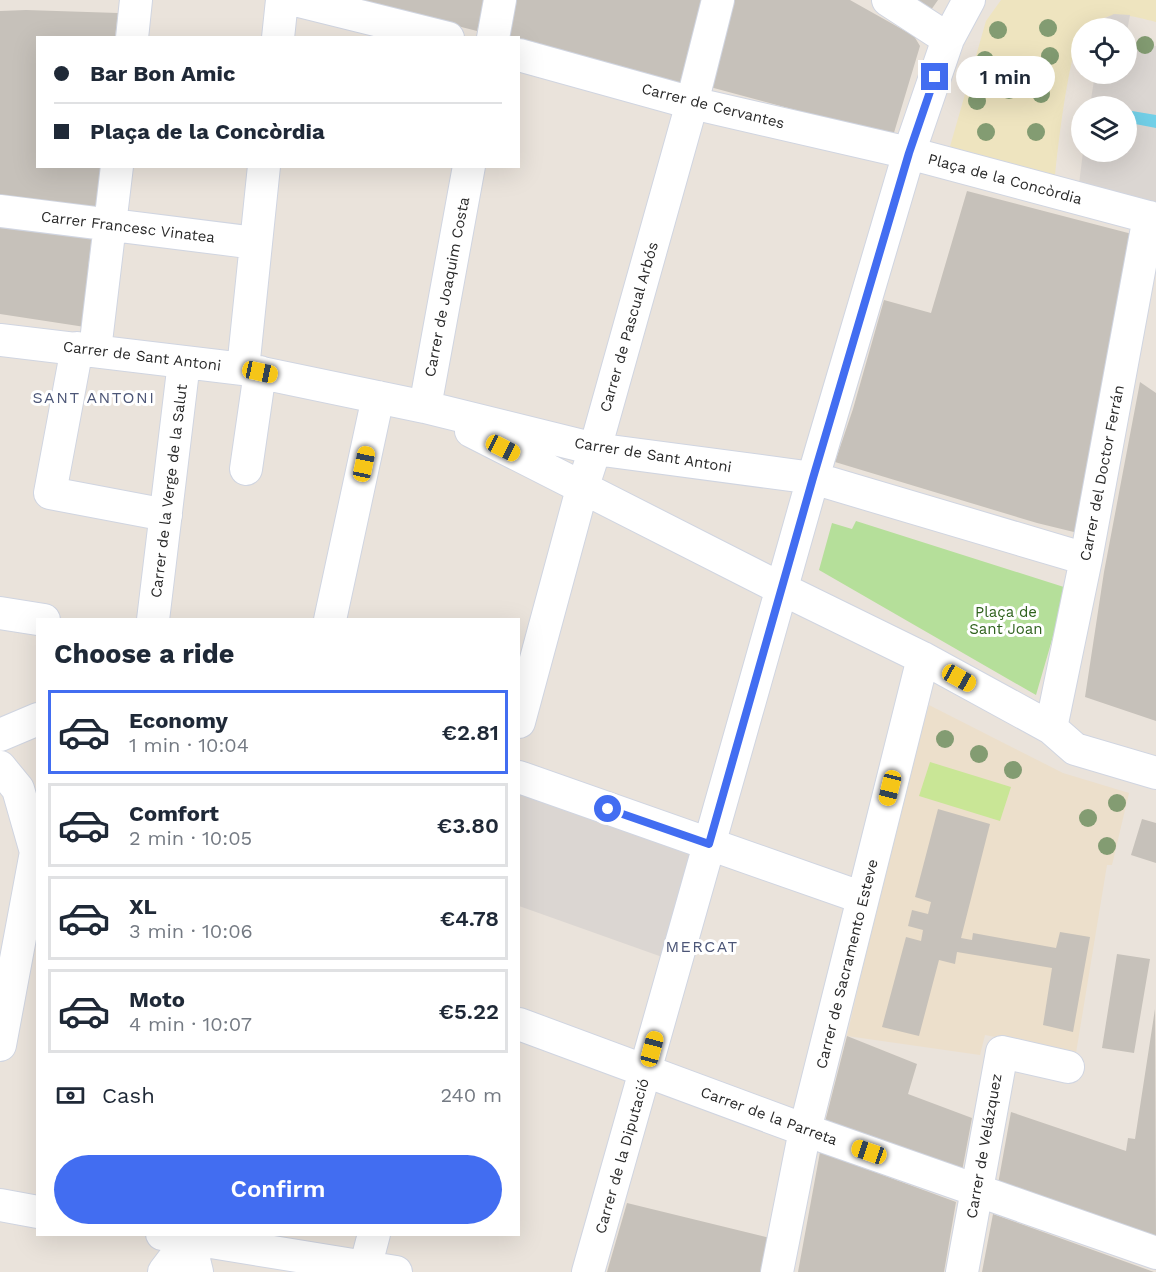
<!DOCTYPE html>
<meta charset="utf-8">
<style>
:root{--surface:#fff;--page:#f6f6f7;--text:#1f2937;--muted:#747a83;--line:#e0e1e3;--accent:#426df1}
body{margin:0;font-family:"Work Sans",sans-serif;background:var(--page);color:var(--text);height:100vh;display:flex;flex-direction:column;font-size:22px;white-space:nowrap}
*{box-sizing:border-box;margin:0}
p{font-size:20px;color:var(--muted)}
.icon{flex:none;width:33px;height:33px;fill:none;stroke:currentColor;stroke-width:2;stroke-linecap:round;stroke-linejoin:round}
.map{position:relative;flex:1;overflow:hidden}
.details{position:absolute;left:36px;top:618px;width:484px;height:618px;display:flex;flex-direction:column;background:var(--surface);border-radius:0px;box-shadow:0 6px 24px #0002}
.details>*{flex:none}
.hud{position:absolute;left:36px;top:36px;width:484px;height:132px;border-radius:0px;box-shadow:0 6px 24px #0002;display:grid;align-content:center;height:132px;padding:0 18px;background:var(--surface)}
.fabs{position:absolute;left:1071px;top:18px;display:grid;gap:12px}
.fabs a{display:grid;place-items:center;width:66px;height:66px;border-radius:50%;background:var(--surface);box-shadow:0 6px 24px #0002;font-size:30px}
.end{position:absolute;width:27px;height:27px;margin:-14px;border:8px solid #426df1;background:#fff;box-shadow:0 0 0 3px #fff}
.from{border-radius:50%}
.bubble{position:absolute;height:42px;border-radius:21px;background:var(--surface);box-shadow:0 6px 24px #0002;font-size:20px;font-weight:600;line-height:42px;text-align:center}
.car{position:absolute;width:18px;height:36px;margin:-18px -9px;border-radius:8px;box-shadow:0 0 4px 2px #0007;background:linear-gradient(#f5c518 24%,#345 0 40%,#f5c518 0 76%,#345 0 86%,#f5c518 0)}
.hud b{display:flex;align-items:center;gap:21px;height:57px;font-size:22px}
.hud b+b{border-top:2px solid var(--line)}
.hud i{width:15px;height:15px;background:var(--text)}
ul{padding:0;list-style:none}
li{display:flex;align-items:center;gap:18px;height:84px;margin:0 12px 9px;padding:0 6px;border:3px solid var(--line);border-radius:0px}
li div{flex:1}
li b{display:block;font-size:22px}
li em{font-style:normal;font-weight:600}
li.on{border-color:var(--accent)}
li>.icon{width:54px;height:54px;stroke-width:1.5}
h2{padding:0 18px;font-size:27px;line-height:72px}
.pay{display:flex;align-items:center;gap:15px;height:66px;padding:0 18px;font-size:22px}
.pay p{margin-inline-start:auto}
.cta{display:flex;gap:12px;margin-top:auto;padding:12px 18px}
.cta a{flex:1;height:69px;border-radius:36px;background:var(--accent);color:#fff;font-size:24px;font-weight:600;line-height:69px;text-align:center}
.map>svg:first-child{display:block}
.education{fill:#ecdfcb}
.green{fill:#b5df9a}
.sand{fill:#eee4bf}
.pitch{fill:#c9e696}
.plaza{fill:#dbd6d2}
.water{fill:#72d0e8}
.building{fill:#c6c1ba}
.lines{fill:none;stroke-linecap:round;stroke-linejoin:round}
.minor-casing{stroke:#d0d5e1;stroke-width:34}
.minor{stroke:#fff;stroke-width:32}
.tree{fill:#839c72}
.route{stroke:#426df1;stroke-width:8}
.labels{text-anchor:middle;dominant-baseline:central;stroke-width:6;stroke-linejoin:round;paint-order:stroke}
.street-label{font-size:15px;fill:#292929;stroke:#fff}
.park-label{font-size:15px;fill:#2f621d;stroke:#fff}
.neighbourhood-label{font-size:16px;letter-spacing:1.5px;fill:#4c5677;stroke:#fff}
</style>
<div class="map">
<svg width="1156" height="1272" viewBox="0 0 1156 1272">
<rect width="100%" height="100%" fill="#eae3db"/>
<!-- education -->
<path class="education" d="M929 705 1063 773 1129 793 1112 865H1107L1076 1053 985 1035 980 1055 847 1036 897 820Z"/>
<!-- green -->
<path class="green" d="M856 521 1067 588 1036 695 819 570 832 523 852 529Z"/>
<!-- sand -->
<path class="sand" d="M1001 0H1156V22C1133 16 1107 8 1089 28H1082L1081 36C1069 50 1057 153 1055 177L949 150 986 21Z"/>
<!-- pitch -->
<path class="pitch" d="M930 762 1011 787 1000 821 919 796Z"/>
<!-- plaza -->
<path class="plaza" d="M1114 14 1130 15 1127 31 1126 28H1089L1093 24Z
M1127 42 1156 46V204L1079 184 1083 152H1126V106H1090L1095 74H1126Z
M519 776 702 827 665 958 519 906Z"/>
<!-- water -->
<path class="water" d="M1132 111 1156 115V128L1130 123Z"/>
<!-- building -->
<path class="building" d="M356 0H485L477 31Z
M515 0H705L681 84 519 43V38H508Z
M734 0H850L914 36 920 46 893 136 710 87Z
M916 0H938L931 10Z
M26 10 118 13 115 38H38V166H101L96 211 0 201V11Z
M967 191 1132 234 1078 533 1037 523 835 462 853 409 884 300 931 313Z
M0 223 92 235 88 269H90L85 327 0 314Z
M1140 382 1156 393V721L1085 697 1104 572Z
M938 809 990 824 961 938 972 940 973 933 1056 948 1060 932 1090 937 1073 1032 1043 1025 1052 968 957 952 955 964 939 960 919 1036 882 1027 906 937 921 941 923 930 908 926 912 910 928 914 931 902 915 897Z
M1142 819 1156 823V863L1131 855Z
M1117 954 1150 959 1134 1053 1102 1048Z
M1155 1009 1156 1241 998 1184 1011 1112 1126 1151 1128 1138 1135 1139Z
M847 1036 917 1064 908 1094 972 1118 962 1171 825 1122Z
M820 1152 956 1202 944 1272H798Z
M627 1203 774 1239 768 1272H607Z
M993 1214 1154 1272H982Z"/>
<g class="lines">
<defs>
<path id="minor" d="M295 0 448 38
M888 0 948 39
M132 38 136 0
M278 38 282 0
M493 38 500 0
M519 55 692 103 909 153 1156 219
M0 211 256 243
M0 340 243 369 425 407 595 449 813 478 1086 559
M77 348 50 493 166 515
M95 350 117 166
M243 369 264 166
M425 407 469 166
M471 431 782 589 923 658 1051 728 1075 749 1156 773
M246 469 260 372
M0 613 44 620
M153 620 184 362
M330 620 378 397
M519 722 582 489 595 449 692 103 718 0
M1051 728 1086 559 1149 217
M0 735 38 719
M0 767 18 789 36 852 0 1045
M519 777 863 898
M519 1024 805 1130 1156 1253
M0 1205 38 1212
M162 1234 396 1272
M189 1239 197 1272
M164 1272 189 1239
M364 1272 374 1234
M588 1272 813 478 909 153 948 39 969 0
M777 1272 805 1130 923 658
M962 1272 1002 1052 1068 1067"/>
</defs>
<!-- minor casing -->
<use href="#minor" class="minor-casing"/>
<!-- minor -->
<use href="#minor" class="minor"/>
</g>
<!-- trees -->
<g class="tree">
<circle cx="1048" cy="28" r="9"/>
<circle cx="998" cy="30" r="9"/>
<circle cx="1145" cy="45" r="9"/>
<circle cx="1050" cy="56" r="9"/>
<circle cx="985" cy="60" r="9"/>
<circle cx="1009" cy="90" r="9"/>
<circle cx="1041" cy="94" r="9"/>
<circle cx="977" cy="101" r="9"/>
<circle cx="986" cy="132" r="9"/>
<circle cx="1036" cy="132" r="9"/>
<circle cx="945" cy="739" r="9"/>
<circle cx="979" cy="754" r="9"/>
<circle cx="1013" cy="770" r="9"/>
<circle cx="1117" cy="803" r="9"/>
<circle cx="1088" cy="818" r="9"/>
<circle cx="1107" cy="846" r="9"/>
</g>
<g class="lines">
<!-- route -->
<path class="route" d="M608 809 709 844 813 478 909 153 935 77"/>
</g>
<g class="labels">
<!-- street labels -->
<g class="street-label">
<text transform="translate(713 106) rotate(14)">Carrer de Cervantes</text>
<text transform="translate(1005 179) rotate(15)">Plaça de la Concòrdia</text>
<text transform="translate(128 227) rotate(7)">Carrer Francesc Vinatea</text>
<text transform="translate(447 287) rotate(-79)">Carrer de Joaquim Costa</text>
<text transform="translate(629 327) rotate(-74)">Carrer de Pascual Arbós</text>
<text transform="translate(142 356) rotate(7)">Carrer de Sant Antoni</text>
<text transform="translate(653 455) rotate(9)">Carrer de Sant Antoni</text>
<text transform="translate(1102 473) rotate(-79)">Carrer del Doctor Ferrán</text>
<text transform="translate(169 491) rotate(-83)">Carrer de la Verge de la Salut</text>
<text transform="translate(847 964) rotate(-76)">Carrer de Sacramento Esteve</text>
<text transform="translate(769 1116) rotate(20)">Carrer de la Parreta</text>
<text transform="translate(984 1146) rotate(-80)">Carrer de Velázquez</text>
<text transform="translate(622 1156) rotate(-74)">Carrer de la Diputació</text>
</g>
<!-- park labels -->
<g class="park-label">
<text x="1006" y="612">Plaça de<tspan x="1006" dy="17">Sant Joan</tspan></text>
</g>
<!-- neighbourhood labels -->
<g class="neighbourhood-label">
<text x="94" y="397">SANT ANTONI</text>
<text x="702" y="946">MERCAT</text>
</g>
</g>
</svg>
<div class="fabs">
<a><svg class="icon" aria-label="locate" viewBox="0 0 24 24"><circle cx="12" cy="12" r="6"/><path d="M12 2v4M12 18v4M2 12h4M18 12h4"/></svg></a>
<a><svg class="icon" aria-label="layers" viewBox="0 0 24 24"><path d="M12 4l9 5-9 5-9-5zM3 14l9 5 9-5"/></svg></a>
</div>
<i class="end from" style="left:608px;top:809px"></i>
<i class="end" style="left:935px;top:77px"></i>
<div class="bubble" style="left:956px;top:56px;width:99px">1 min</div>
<i class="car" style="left:260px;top:372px;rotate:102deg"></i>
<i class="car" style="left:503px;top:448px;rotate:117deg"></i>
<i class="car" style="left:364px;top:464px;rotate:12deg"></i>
<i class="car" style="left:959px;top:678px;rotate:119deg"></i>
<i class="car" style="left:890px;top:788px;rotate:194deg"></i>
<i class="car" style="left:652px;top:1049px;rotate:15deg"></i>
<i class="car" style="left:869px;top:1152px;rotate:289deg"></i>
<div class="hud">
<b><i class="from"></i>Bar Bon Amic</b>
<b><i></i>Plaça de la Concòrdia</b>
</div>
<section class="details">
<h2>Choose a ride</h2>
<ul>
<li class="on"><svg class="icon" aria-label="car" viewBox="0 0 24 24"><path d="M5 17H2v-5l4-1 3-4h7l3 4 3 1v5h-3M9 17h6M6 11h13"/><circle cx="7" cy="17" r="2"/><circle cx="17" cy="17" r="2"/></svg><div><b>Economy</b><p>1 min · 10:04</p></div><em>€2.81</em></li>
<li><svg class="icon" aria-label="car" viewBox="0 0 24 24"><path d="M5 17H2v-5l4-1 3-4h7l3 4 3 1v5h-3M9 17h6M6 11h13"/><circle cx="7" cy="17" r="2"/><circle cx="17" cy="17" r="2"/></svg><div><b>Comfort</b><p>2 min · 10:05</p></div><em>€3.80</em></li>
<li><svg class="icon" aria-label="car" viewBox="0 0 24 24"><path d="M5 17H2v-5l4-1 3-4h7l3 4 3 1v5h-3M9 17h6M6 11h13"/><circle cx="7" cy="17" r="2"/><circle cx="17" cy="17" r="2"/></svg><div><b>XL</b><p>3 min · 10:06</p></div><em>€4.78</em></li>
<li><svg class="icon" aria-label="car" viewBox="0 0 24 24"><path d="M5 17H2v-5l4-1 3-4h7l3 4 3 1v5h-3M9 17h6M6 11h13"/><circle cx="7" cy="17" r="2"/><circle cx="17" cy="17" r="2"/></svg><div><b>Moto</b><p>4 min · 10:07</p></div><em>€5.22</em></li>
</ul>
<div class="pay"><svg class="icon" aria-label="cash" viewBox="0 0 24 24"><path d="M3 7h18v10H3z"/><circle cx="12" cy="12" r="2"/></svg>Cash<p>240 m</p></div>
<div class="cta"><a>Confirm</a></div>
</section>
</div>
